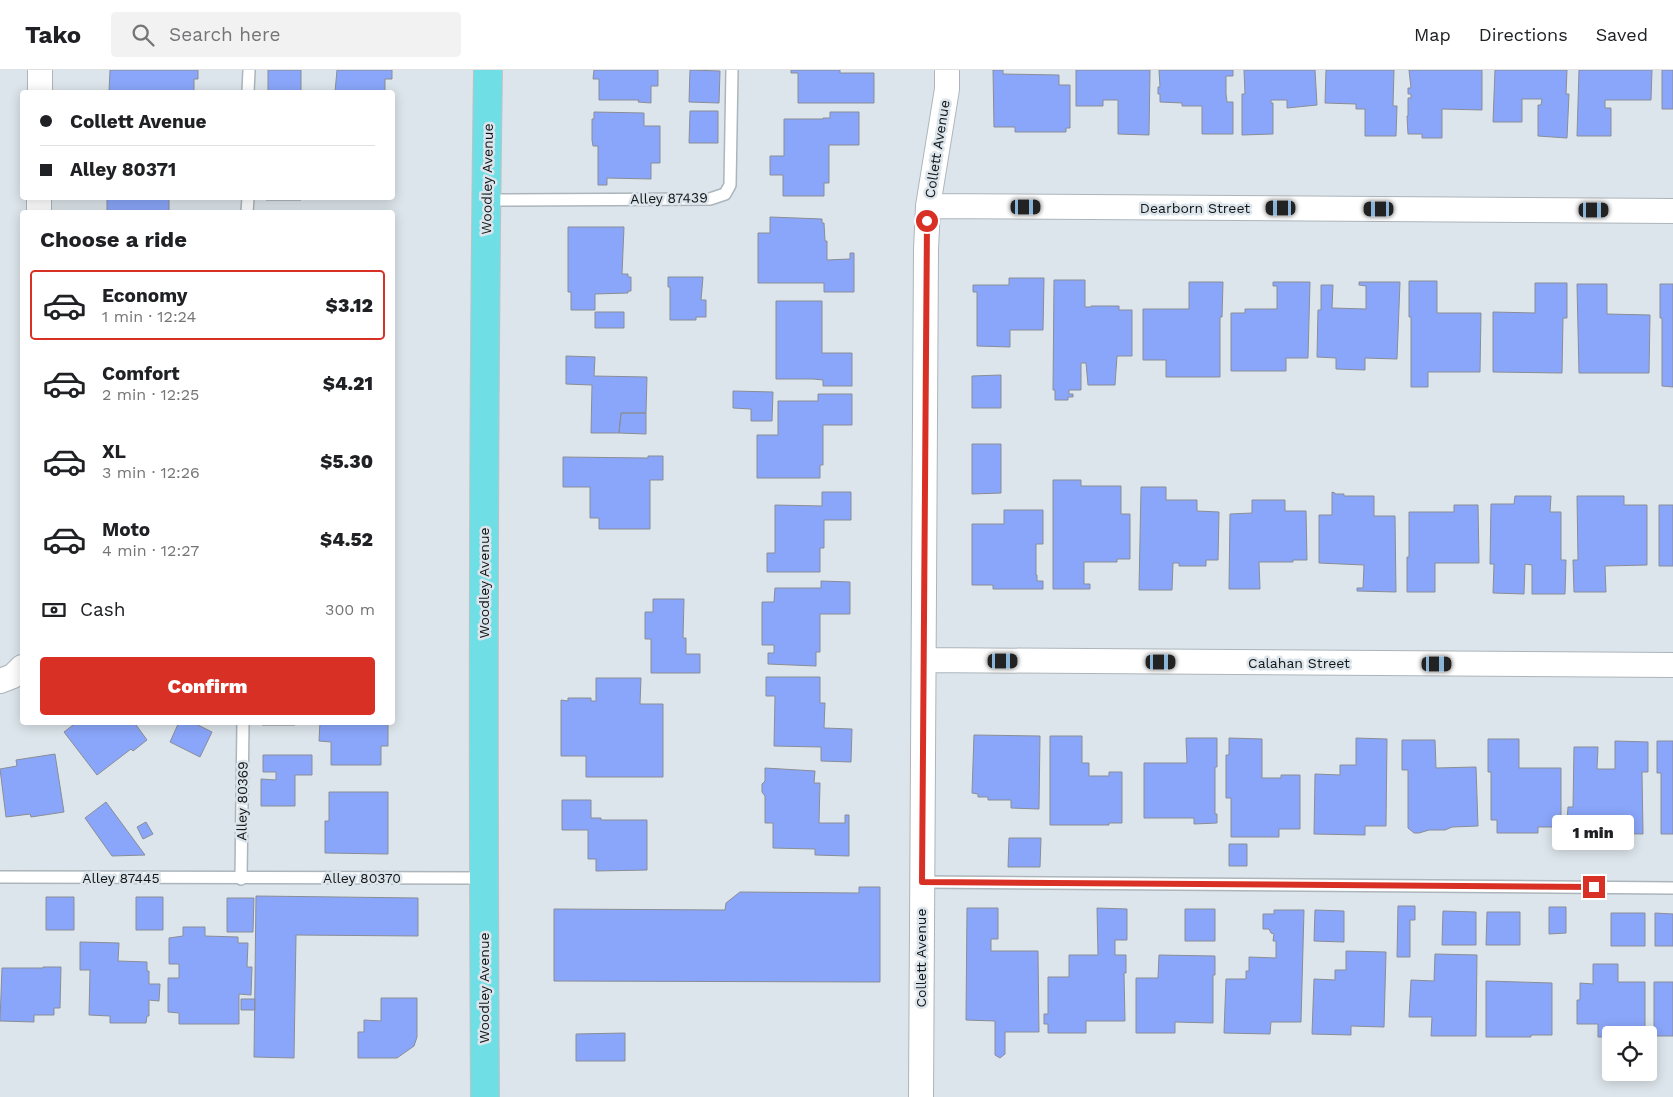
<!DOCTYPE html>
<meta charset="utf-8">
<style>
:root{--surface:#fff;--page:#f2f2f2;--text:#202124;--muted:#757577;--line:#e0e0e0;--accent:#d93025}
body{margin:0;font-family:"Work Sans",sans-serif;background:var(--page);color:var(--text);height:100vh;display:flex;flex-direction:column;font-size:19px;white-space:nowrap}
*{box-sizing:border-box;margin:0}
p{font-size:16px;color:var(--muted)}
.icon{flex:none;width:28px;height:28px;fill:none;stroke:currentColor;stroke-width:2;stroke-linecap:round;stroke-linejoin:round}
.map{position:relative;flex:1;overflow:hidden}
.sheet{position:absolute;left:20px;top:140px;width:375px;height:515px;display:flex;flex-direction:column;background:var(--surface);border-radius:5px;box-shadow:0 2px 12px #0003}
.sheet>*{flex:none}
.banner{position:absolute;left:20px;top:20px;width:375px;height:110px;border-radius:5px;box-shadow:0 2px 12px #0003;display:grid;align-content:center;height:110px;padding:0 20px;background:var(--surface)}
.buttons{position:absolute;left:1602px;top:956px;display:grid;gap:10px}
.buttons a{display:grid;place-items:center;width:55px;height:55px;border-radius:5px;background:var(--surface);box-shadow:0 2px 12px #0003;font-size:25px}
.end{position:absolute;width:22px;height:22px;margin:-11px;border:6px solid #d93025;background:#fff;box-shadow:0 0 0 2px #fff}
.from{border-radius:50%}
.bubble{position:absolute;height:35px;border-radius:5px;background:var(--surface);box-shadow:0 2px 12px #0003;font-size:16px;font-weight:800;line-height:35px;text-align:center}
.car{position:absolute;width:15px;height:30px;margin:-15px -8px;border-radius:6px;box-shadow:0 0 4px 1px #0007;background:linear-gradient(#222 24%,#8ab4d8 0 40%,#222 0 76%,#8ab4d8 0 86%,#222 0)}
.banner b{display:flex;align-items:center;gap:18px;height:48px;font-size:19px}
.banner b+b{border-top:1px solid var(--line)}
.banner i{width:12px;height:12px;background:var(--text)}
ul{padding:0;list-style:none}
li{display:flex;align-items:center;gap:15px;height:70px;margin:0 10px 8px;padding:0 10px;border:2px solid transparent;border-radius:5px}
li div{flex:1}
li b{display:block;font-size:19px}
li em{font-style:normal;font-weight:800}
li.active{border-color:var(--accent)}
li>.icon{width:45px;height:45px;stroke-width:1.5}
h2{padding:0 20px;font-size:22px;line-height:60px}
.pay{display:flex;align-items:center;gap:12px;height:55px;padding:0 20px;font-size:19px}
.pay p{margin-inline-start:auto}
.cta{display:flex;gap:10px;margin-top:auto;padding:10px 20px}
.cta a{flex:1;height:58px;border-radius:5px;background:var(--accent);color:#fff;font-size:20px;font-weight:800;line-height:58px;text-align:center}
header{display:flex;align-items:center;gap:30px;box-sizing:border-box;height:70px;padding:0 25px;background:var(--surface);border-bottom:1px solid var(--line)}
header strong{font-size:24px}
nav{display:flex;gap:28px;margin-inline-start:auto;font-size:18px}
.search{width:350px;height:45px;background:var(--page);display:flex;align-items:center;gap:12px;box-sizing:border-box;padding:0 18px;border-radius:5px;color:var(--muted);font-size:19px}
.map>svg:first-child{display:block}
.building{fill:#8aa6fa;stroke:#8a8d96}
.lines{fill:none;stroke-linecap:round;stroke-linejoin:round}
.lane-casing{stroke:#acb5bb;stroke-width:14}
.street-casing{stroke:#acb5bb;stroke-width:26}
.primary-casing{stroke:#c1c2c3;stroke-width:30}
.lane{stroke:#fff;stroke-width:11}
.street{stroke:#fff;stroke-width:24}
.primary{stroke:#6fdee5;stroke-width:28}
.route{stroke:#d93025;stroke-width:6}
.labels{text-anchor:middle;dominant-baseline:central;stroke-width:5;stroke-linejoin:round;paint-order:stroke}
.street-label{font-size:14px;fill:#121618;stroke:#dce5eb}
</style>
<header>
<strong>Tako</strong>
<div class="search"><svg class="icon" aria-label="search" viewBox="0 0 24 24"><circle cx="10" cy="10" r="6"/><path d="M15 15l6 6"/></svg>Search here</div>
<nav><a>Map</a><a>Directions</a><a>Saved</a></nav>
</header>
<div class="map">
<svg width="1673" height="1027" viewBox="0 0 1673 1027">
<rect width="100%" height="100%" fill="#dce5eb"/>
<!-- building -->
<path class="building" d="M110 0H198V9H194V22H109Z
M268 0H301V22H266H268Z
M337 0H392V9H385V22H335Z
M594 0H658V16H651V33L638 32 639 30H599V9H593Z
M690 0 720 1 719 33 689 32Z
M791 0H840V3H874V33H798V3H791Z
M993 0H1003V4L1059 5V15H1070V58H1066V62H1015V57H994Z
M1076 0H1150L1149 65 1118 64V30H1103V36H1076Z
M1159 0H1233V6H1226V24L1227 32H1233V64H1202V36H1182V33L1160 32V24H1158V17H1160Z
M1244 0H1315L1317 35 1287 38V30H1271V33H1273V64L1242 65V24H1245Z
M1326 0H1394L1393 36H1397L1396 66H1365V39H1356V34L1325 33Z
M1409 0H1482V40L1442 39V68H1422V64H1408L1407 46H1408V28H1411V24H1408V18H1411Z
M1495 0H1567L1566 24H1569L1567 68 1538 66V35H1541L1542 29H1522V52H1493Z
M1579 0H1652L1651 30H1605V38H1611V66H1577Z
M1662 0H1673V39H1662Z
M690 41H718V73H689Z
M594 42 644 43V56H660V93H651V109L607 108V115H598V76H593L592 70V49H594Z
M830 42H859V75H829V113H824V126H783V105H770V86H784V49H823V48H830Z
M392 60H393V121H392Z
M107 128 169 129V142H107Z
M266 128H301V130H266Z
M770 147 822 149V153H824L825 171H827V190L850 189V183H854V222H824V213H758V163H770Z
M568 157H624L622 204H628V207H631V221H628V223L595 224V240H571V222H568Z
M668 207H703L701 230H706V247H696V250H670V217H668Z
M1009 208H1044L1043 260H1010V277L977 276V222H973V215H1009Z
M1054 210H1085V237H1091V236H1119V240H1132V286H1117L1115 315H1088L1086 293H1081V320H1069V324H1073V327H1068V330H1055V320H1053Z
M1409 211H1437V243H1481L1480 302H1428V317H1411V247H1409Z
M1189 212H1223L1222 247H1220V307H1166V290H1143V239H1189Z
M1273 212H1310L1308 288H1286V301H1231V243H1245V239H1277V216H1273Z
M1359 212H1400L1397 289 1365 288V300L1336 299V288L1317 287 1318 240H1321V215H1333L1332 238 1366 239V216L1359 215Z
M1535 213H1567V248H1563L1562 303 1493 302V242L1535 243Z
M1577 214H1607V244L1650 245 1649 303H1579Z
M1660 214H1673V317L1662 316V248H1660Z
M776 231H822V283H852V316H823V310L813 309H776Z
M595 242H624V258H595Z
M566 286 595 287 594 306 647 307 646 343H621L619 363H591L592 315 566 314Z
M1001 305V338H972V306Z
M733 321 773 322 772 351H751V339L733 338Z
M818 324H852V355H823V395H820V408H757V365H778V331H818Z
M621 343H646V364L619 363Z
M972 374H1001V423L972 424Z
M648 386H663V410H650V459H599V448H590V417H563V387L648 388Z
M1053 410H1081V416H1121V444H1130V489H1117V492H1084V514H1090V519H1053Z
M1141 417H1166V430H1197V441L1219 442 1218 490H1206V496H1179V493H1173L1172 520H1139Z
M822 422H851V450H824V478H820V502H767V483H775V435L822 436Z
M1332 422 1335 423V424H1344V426H1374V446H1395L1396 522 1357 521V518H1363L1364 495 1319 493V445H1332Z
M1515 426H1551L1550 442H1561V490H1566L1565 524H1532V495L1525 494 1524 524 1493 523 1494 494H1490L1491 434H1514Z
M1577 426H1624V435H1647V495L1605 496 1606 522H1574L1573 490H1578Z
M1252 430H1285V441H1306L1307 490H1293V492H1259L1260 519H1229L1230 444 1252 443Z
M1454 435H1478L1479 493H1435V522H1407V487H1409V442H1454Z
M1659 435H1673V496H1659Z
M1004 440H1043V474H1036V505H1037V511H1043V519H993V515H972V454H1004Z
M821 511 850 512V544H820V582H816V596L768 594V583H774V575H762V532H774L775 518H821Z
M653 529H684L683 568H686V584H700V603H651V569H645V542H653Z
M766 607H820V633H825L824 658 852 659 851 692 821 691V677L774 676 775 626H766Z
M596 608H641L640 634H663V707H586V686H561V630L568 631V628H591V631H596Z
M77 652H134L147 670 133 681 131 679 97 705 64 662Z
M179 652H192L212 662 200 687 170 672Z
M262 652H295V655H262Z
M320 652H388V676H381V695H331V672L319 671Z
M974 665 1040 666 1039 739 1011 738V730H988V727H978V724L972 723Z
M1050 666H1082V693H1089V706H1109V702H1122V753H1109V755H1050Z
M1186 668H1217V697H1215V744H1217V753L1194 754V748H1144V693H1187Z
M1229 668 1262 669V708H1281V705H1300V759H1279V767H1231V728H1226V685H1229Z
M1356 668 1387 669 1386 756H1365V765L1314 764 1315 704 1340 705V695H1356Z
M1488 669H1519V698H1561V757H1538V763H1497V750H1491V702H1488Z
M1402 670H1435L1436 698 1476 697 1478 756 1452 757 1445 760H1429L1419 763H1414L1408 758V700H1402Z
M1615 671 1648 672V702H1642L1643 764 1597 763V759H1573V752H1567L1568 737H1573L1574 677H1598L1597 699H1615Z
M1657 671H1673V764H1661V703H1657Z
M55 684 64 742 31 747 30 744 6 747 0 699 17 696 16 690Z
M263 685H312V705H295V736H261V709L276 710V702H263Z
M765 698 815 701 814 713H820L819 753H845V745H849V786L815 785V779L773 778V753H765V726L762 722V714L765 711Z
M329 722H388V784L325 783V751H329Z
M562 730H591V748H601V750H647V800L596 801V789H588V760H562Z
M106 732 145 785 112 786 85 748Z
M146 752 153 764 143 769 137 757Z
M1009 768H1041L1040 797H1008Z
M1229 774H1247V796H1229Z
M859 817H880V912L554 911V839L725 840 726 833 740 822 859 823Z
M256 826 418 828V866L296 865 294 988 254 987Z
M46 827H74V860H46Z
M136 827H163V860H136Z
M227 828H254L253 862H227Z
M1398 836H1415V850H1410V887H1397Z
M1549 837H1566V863L1549 864Z
M967 838H998V869H991V881H1038L1039 962H1005V984L1000 988 995 985V951L966 950Z
M1097 838 1127 839V870H1115V885H1126V903H1124L1125 951H1086V963H1048V954H1044V944H1048V907H1069V885H1098Z
M1185 839H1215V871H1185Z
M1274 840H1304L1301 952H1271L1270 964 1224 963 1226 909H1246V901H1249V887L1276 888V871H1273L1274 864 1271 863 1269 859H1263V844H1274Z
M1315 840 1344 841V872L1314 871Z
M1443 841 1476 842V875H1442Z
M1487 842H1520V875H1486Z
M1611 843H1645V876H1611Z
M1655 843 1673 844V876H1655Z
M183 857H205V866L238 867V873H248L247 897H252L251 925 239 924V954H179V943L168 942V908H179V894H169V868L183 866Z
M80 872 119 873 118 891 147 892V901H149V914H160L159 931 149 930V946H147L146 953H110V946L89 945 90 900H80Z
M1346 881 1386 882 1384 957 1351 956V965L1312 964 1314 909 1335 910V900H1346Z
M1435 884 1477 885 1476 966H1431L1432 947H1409L1411 910 1434 911Z
M1159 885 1215 886V905H1213V953L1175 952V963H1136V908H1158Z
M1593 894H1618V912H1645V965H1611V967H1598V954H1577V930H1580V913L1593 914Z
M43 897H61L60 938H54V945H34V952L0 951 2 898H43Z
M1486 911 1552 913V965H1531V967H1486Z
M1654 912H1673V966H1654Z
M381 928H417V967L414 976 397 988H358V962H364V950L381 951Z
M241 929H255V940H241Z
M625 963V991H576V964Z"/>
<g class="lines">
<defs>
<path id="lane" d="M248 22 249 0
M486 130 710 129 725 124 730 115 732 0
M247 142 248 128
M0 807 484 808
M241 809 243 652
M921 812 1673 818"/>
<path id="street" d="M40 22V0
M928 136 1673 141
M39 142V128
M924 590 1673 595
M0 611 13 606 22 597
M921 1027 926 179 928 136 947 19V0"/>
<path id="primary" d="M485 1027C483 685 483 342 488 0"/>
</defs>
<!-- lane casing -->
<use href="#lane" class="lane-casing"/>
<!-- street casing -->
<use href="#street" class="street-casing"/>
<!-- primary casing -->
<use href="#primary" class="primary-casing"/>
<!-- lane -->
<use href="#lane" class="lane"/>
<!-- street -->
<use href="#street" class="street"/>
<!-- primary -->
<use href="#primary" class="primary"/>
</g>
<g class="lines">
<!-- route -->
<path class="route" d="M927 151 922 812 1594 817"/>
</g>
<g class="labels">
<!-- street labels -->
<g class="street-label">
<text transform="translate(937 79) rotate(-81)">Collett Avenue</text>
<text transform="translate(487 109) rotate(-89)">Woodley Avenue</text>
<text transform="translate(669 128) rotate(-1)">Alley 87439</text>
<text x="1195" y="138">Dearborn Street</text>
<text transform="translate(484 513) rotate(-90)">Woodley Avenue</text>
<text x="1299" y="593">Calahan Street</text>
<text transform="translate(242 731) rotate(-89)">Alley 80369</text>
<text x="121" y="808">Alley 87445</text>
<text x="362" y="808">Alley 80370</text>
<text transform="translate(921 888) rotate(-90)">Collett Avenue</text>
<text transform="translate(484 918) rotate(-90)">Woodley Avenue</text>
</g>
</g>
</svg>
<div class="buttons">
<a><svg class="icon" aria-label="locate" viewBox="0 0 24 24"><circle cx="12" cy="12" r="6"/><path d="M12 2v4M12 18v4M2 12h4M18 12h4"/></svg></a>
</div>
<i class="end from" style="left:927px;top:151px"></i>
<i class="end" style="left:1594px;top:817px"></i>
<div class="bubble" style="left:1552px;top:745px;width:82px">1 min</div>
<i class="car" style="left:1026px;top:137px;rotate:90deg"></i>
<i class="car" style="left:1281px;top:138px;rotate:270deg"></i>
<i class="car" style="left:1379px;top:139px;rotate:270deg"></i>
<i class="car" style="left:1594px;top:140px;rotate:90deg"></i>
<i class="car" style="left:1003px;top:591px;rotate:90deg"></i>
<i class="car" style="left:1161px;top:592px;rotate:90deg"></i>
<i class="car" style="left:1437px;top:594px;rotate:90deg"></i>
<div class="banner">
<b><i class="from"></i>Collett Avenue</b>
<b><i></i>Alley 80371</b>
</div>
<section class="sheet">
<h2>Choose a ride</h2>
<ul>
<li class="active"><svg class="icon" aria-label="car" viewBox="0 0 24 24"><path d="M5 17H2v-5l4-1 3-4h7l3 4 3 1v5h-3M9 17h6M6 11h13"/><circle cx="7" cy="17" r="2"/><circle cx="17" cy="17" r="2"/></svg><div><b>Economy</b><p>1 min · 12:24</p></div><em>$3.12</em></li>
<li><svg class="icon" aria-label="car" viewBox="0 0 24 24"><path d="M5 17H2v-5l4-1 3-4h7l3 4 3 1v5h-3M9 17h6M6 11h13"/><circle cx="7" cy="17" r="2"/><circle cx="17" cy="17" r="2"/></svg><div><b>Comfort</b><p>2 min · 12:25</p></div><em>$4.21</em></li>
<li><svg class="icon" aria-label="car" viewBox="0 0 24 24"><path d="M5 17H2v-5l4-1 3-4h7l3 4 3 1v5h-3M9 17h6M6 11h13"/><circle cx="7" cy="17" r="2"/><circle cx="17" cy="17" r="2"/></svg><div><b>XL</b><p>3 min · 12:26</p></div><em>$5.30</em></li>
<li><svg class="icon" aria-label="car" viewBox="0 0 24 24"><path d="M5 17H2v-5l4-1 3-4h7l3 4 3 1v5h-3M9 17h6M6 11h13"/><circle cx="7" cy="17" r="2"/><circle cx="17" cy="17" r="2"/></svg><div><b>Moto</b><p>4 min · 12:27</p></div><em>$4.52</em></li>
</ul>
<div class="pay"><svg class="icon" aria-label="cash" viewBox="0 0 24 24"><path d="M3 7h18v10H3z"/><circle cx="12" cy="12" r="2"/></svg>Cash<p>300 m</p></div>
<div class="cta"><a>Confirm</a></div>
</section>
</div>
